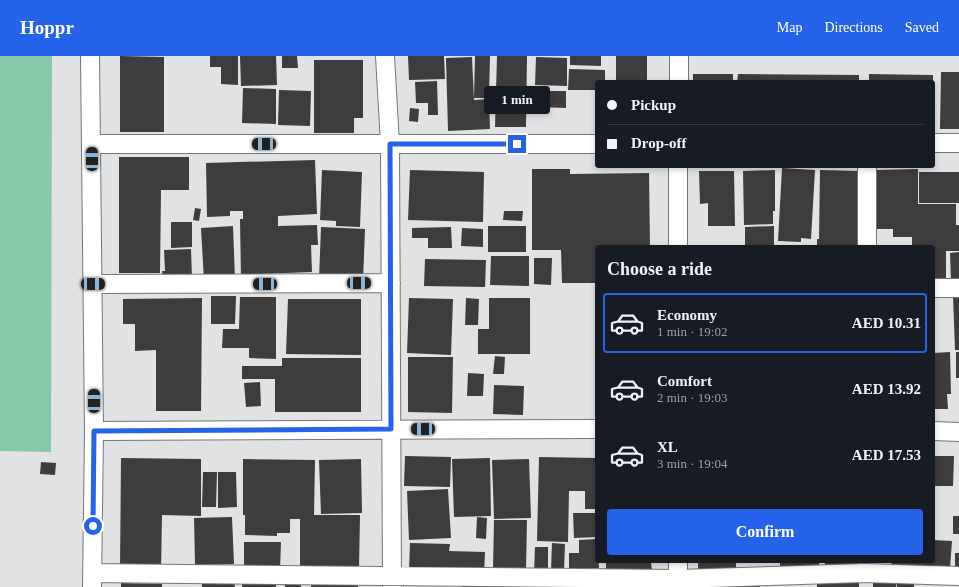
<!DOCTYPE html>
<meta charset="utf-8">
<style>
:root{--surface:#171b24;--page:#20242c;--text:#f1f3f6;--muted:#9ea1a6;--line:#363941;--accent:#2563eb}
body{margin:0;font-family:Georgia,serif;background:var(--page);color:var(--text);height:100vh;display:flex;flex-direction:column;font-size:15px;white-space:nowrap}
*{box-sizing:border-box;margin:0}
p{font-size:13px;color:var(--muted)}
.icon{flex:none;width:22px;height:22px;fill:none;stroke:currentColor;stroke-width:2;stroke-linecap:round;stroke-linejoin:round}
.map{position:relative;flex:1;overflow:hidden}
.sheet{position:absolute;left:595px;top:189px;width:340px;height:318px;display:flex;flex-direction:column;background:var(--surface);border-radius:4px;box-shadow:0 2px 6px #0003}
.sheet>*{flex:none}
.hud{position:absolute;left:595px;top:24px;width:340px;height:88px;border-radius:4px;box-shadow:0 2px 6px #0003;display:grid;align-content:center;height:88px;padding:0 12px;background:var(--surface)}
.end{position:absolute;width:18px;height:18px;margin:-9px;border:5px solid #2563eb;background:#fff;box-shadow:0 0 0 2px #fff}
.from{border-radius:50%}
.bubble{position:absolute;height:28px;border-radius:4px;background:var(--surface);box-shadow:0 2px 6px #0003;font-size:13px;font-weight:700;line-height:28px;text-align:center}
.car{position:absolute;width:12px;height:24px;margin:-12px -6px;border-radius:5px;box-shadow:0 0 3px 1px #0007;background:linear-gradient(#222 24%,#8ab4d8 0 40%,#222 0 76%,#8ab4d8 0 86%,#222 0)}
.hud b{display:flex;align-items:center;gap:14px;height:38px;font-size:15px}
.hud b+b{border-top:1px solid var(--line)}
.hud i{width:10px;height:10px;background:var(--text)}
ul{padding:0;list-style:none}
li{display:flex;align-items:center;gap:12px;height:60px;margin:0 8px 6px;padding:0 4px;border:2px solid transparent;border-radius:4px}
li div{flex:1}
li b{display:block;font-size:15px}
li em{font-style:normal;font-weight:700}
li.selected{border-color:var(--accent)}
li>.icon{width:36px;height:36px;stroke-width:1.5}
h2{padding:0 12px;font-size:18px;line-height:48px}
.cta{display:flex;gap:8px;margin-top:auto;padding:8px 12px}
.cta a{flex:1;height:46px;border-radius:4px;background:var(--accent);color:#fff;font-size:16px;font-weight:700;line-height:46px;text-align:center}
header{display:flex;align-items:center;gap:24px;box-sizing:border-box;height:56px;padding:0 20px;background:var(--accent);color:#fff}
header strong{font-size:19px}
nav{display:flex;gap:22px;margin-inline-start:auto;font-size:14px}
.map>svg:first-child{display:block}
.green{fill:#87c8ab}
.building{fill:#3e3c3d}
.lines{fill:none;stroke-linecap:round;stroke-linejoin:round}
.minor-casing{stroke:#747576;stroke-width:20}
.minor{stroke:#fff;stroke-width:18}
.route{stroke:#2563eb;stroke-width:5}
</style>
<header>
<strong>Hoppr</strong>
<nav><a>Map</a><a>Directions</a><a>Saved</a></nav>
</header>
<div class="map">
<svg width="959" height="531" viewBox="0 0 959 531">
<rect width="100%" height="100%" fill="#e1e2e3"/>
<!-- green -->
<path class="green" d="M0 0H52L51 396 0 395Z"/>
<!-- building -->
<path class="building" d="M120 0 164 1V76H120Z
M210 0H238V29L221 28V11H210Z
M240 0H276L277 29 241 30Z
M282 0H297L298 12H282Z
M408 0H444L445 23 409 24Z
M475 0H490L489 42H474Z
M497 0H527L526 71H495Z
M570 0H601V10L570 9Z
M616 0H647V26H616Z
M472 1 474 44 489 43 490 73 448 75 446 2Z
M536 1 567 2V30L535 29Z
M314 4H363V62H354V77H314Z
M569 13 605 14V26H597V34H568Z
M941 16H959V73H940Z
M693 18H733V26H693Z
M738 18 859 19V26H737Z
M869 18 933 19V26H869Z
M437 25 438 59H428V47H416L415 26Z
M243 32 276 33V68L242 67Z
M279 34 311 35 310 70 278 69Z
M538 35H566V52L537 51Z
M410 52 419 53 418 66 409 65Z
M119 101H189V134H161L160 217H119Z
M315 104 317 158 278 160V170L317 169 318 189H311L312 216 260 218V221L241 222 240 163H243V155H230V160L207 161 206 107Z
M782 112 815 114 811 183 801 182V186L778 185Z
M532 113H570V118L649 117 650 191H597V227H562L561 194H532Z
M918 113V148H956V169H959V195H946V227H933V191H912V181H893V173H874V114Z
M322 114 362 116 360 171 336 170V165L320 164Z
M410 114 484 116 483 166 408 164Z
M775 114V155H773V168L744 169 743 115Z
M820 114 860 115 858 191H817V183H819Z
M699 115H734L735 170H708V147L700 148Z
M919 116H959V147H919Z
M195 152 201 153 199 165 193 164Z
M504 155H523L522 165 503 164Z
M171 166H192V191L171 192Z
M233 170 235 224 204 225 201 172Z
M488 170H526V196H488Z
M774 170V191H745V171Z
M321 171 365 173 363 225 319 223Z
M451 171 452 192H428V182H412V172Z
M462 172 483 173V191L461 190Z
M191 193 192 222 163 224 162 215H165L164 194Z
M959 196V226H951L950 197Z
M491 200H529V230L490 229Z
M534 202H552L551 229 534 228Z
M425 203 486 204 485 231 424 230Z
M211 240H236L235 268H211Z
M953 240H959V294H955Z
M240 241H276V303L249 302V292H222L223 273H239Z
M202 242 201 355H156V294L135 295V268H123V243Z
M409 242 453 243 451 299 407 297Z
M466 242 479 243 478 269H465Z
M489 242H530V298H478V273H489Z
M288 243H361V299L286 298Z
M950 296 951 338H947L948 353H933V297Z
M956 296H959V322H956Z
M495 300 505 301 504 318H493Z
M408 301H453L452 357 408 356Z
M282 302H361V356H275V323H242V310H282Z
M468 317 484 318 483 340H467Z
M260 326 261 350 246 351 244 327Z
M494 329 524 330 523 359 493 358Z
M405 400 451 401 450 431 404 430Z
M933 400H954L953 430H933Z
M539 401 597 402V453H585V435H569L568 486 537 485Z
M121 402 201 403V460L162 459 161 515 120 514Z
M490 402 491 460 454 461 452 403Z
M243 403 315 404 314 459H360L359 512H300V463H290V477H277V480L245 479V459H243Z
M361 403 362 457 321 458 319 404Z
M529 403 531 462 494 463 492 404Z
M41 406 56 407 55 419 40 418Z
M203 416H217L216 451H202Z
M218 416H236L237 451 218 452Z
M448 433 451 482 409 484 407 435Z
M573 457H597V481L574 482Z
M953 460H959V478H953Z
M232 461 234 508 195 509 194 462Z
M477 461 487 462 486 483 476 482Z
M494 464H527L526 513 493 512Z
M597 483 599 512 569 513V497H579V484Z
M933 484 952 485 950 513 891 509 892 505H933Z
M244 486H281L280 515H244Z
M410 487 450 488 449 495 485 496 484 518 409 515Z
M552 487 565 488 564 515 551 514Z
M535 491H548V517H534Z
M955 497H959V515H955Z
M606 505H651L652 516 606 517Z
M698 505H736V516L698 515Z
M780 505H819V512L780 513Z
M825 505H858V512L825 511Z
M202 525H234L235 531H202Z
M914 525V531H897L896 526Z
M760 526V531H737V527Z
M817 526H859V531H817Z
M873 526 896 527V531H873Z
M121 527 162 528V531H121Z
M276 527V531H242V528Z
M311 527 358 529V531H311Z
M462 527 486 528 485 531H462Z
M285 529H301V531H285Z"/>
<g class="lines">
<defs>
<path id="minor" d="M90 0 94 375 92 531
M385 0 390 88 392 530
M679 26V0
M933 87H959
M92 88H597
M678 110V191
M867 191V110
M93 228 391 227
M933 232H959
M94 375 597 373
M933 375 959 376
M678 505V531
M92 517 678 523 864 517 959 520"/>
</defs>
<!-- minor casing -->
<use href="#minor" class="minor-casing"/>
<!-- minor -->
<use href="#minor" class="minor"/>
</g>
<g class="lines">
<!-- route -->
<path class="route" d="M93 470 94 375 391 373 390 88H517"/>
</g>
</svg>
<i class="end from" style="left:93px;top:470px"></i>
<i class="end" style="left:517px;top:88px"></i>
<div class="bubble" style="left:484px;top:30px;width:66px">1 min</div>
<i class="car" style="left:264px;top:88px;rotate:270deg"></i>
<i class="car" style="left:92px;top:103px;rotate:0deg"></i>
<i class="car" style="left:359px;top:227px;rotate:90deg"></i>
<i class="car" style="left:93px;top:228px;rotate:90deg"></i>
<i class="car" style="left:265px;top:228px;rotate:270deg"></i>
<i class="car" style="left:94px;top:345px;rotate:0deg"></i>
<i class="car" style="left:423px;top:373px;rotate:270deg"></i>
<div class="hud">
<b><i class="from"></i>Pickup</b>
<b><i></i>Drop-off</b>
</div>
<section class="sheet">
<h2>Choose a ride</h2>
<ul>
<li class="selected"><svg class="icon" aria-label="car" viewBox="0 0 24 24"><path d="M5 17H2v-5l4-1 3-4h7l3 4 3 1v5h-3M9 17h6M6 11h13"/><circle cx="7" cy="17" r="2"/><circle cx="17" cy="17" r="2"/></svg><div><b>Economy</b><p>1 min · 19:02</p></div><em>AED 10.31</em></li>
<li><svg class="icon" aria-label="car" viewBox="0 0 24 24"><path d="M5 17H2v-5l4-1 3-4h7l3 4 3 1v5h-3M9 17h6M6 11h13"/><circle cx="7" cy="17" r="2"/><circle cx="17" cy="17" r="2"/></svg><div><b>Comfort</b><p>2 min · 19:03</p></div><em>AED 13.92</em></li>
<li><svg class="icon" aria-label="car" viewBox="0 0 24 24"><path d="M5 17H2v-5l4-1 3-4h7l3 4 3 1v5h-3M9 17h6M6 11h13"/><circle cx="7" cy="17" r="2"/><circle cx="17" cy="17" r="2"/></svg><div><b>XL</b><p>3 min · 19:04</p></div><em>AED 17.53</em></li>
</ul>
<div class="cta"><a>Confirm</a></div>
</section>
</div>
